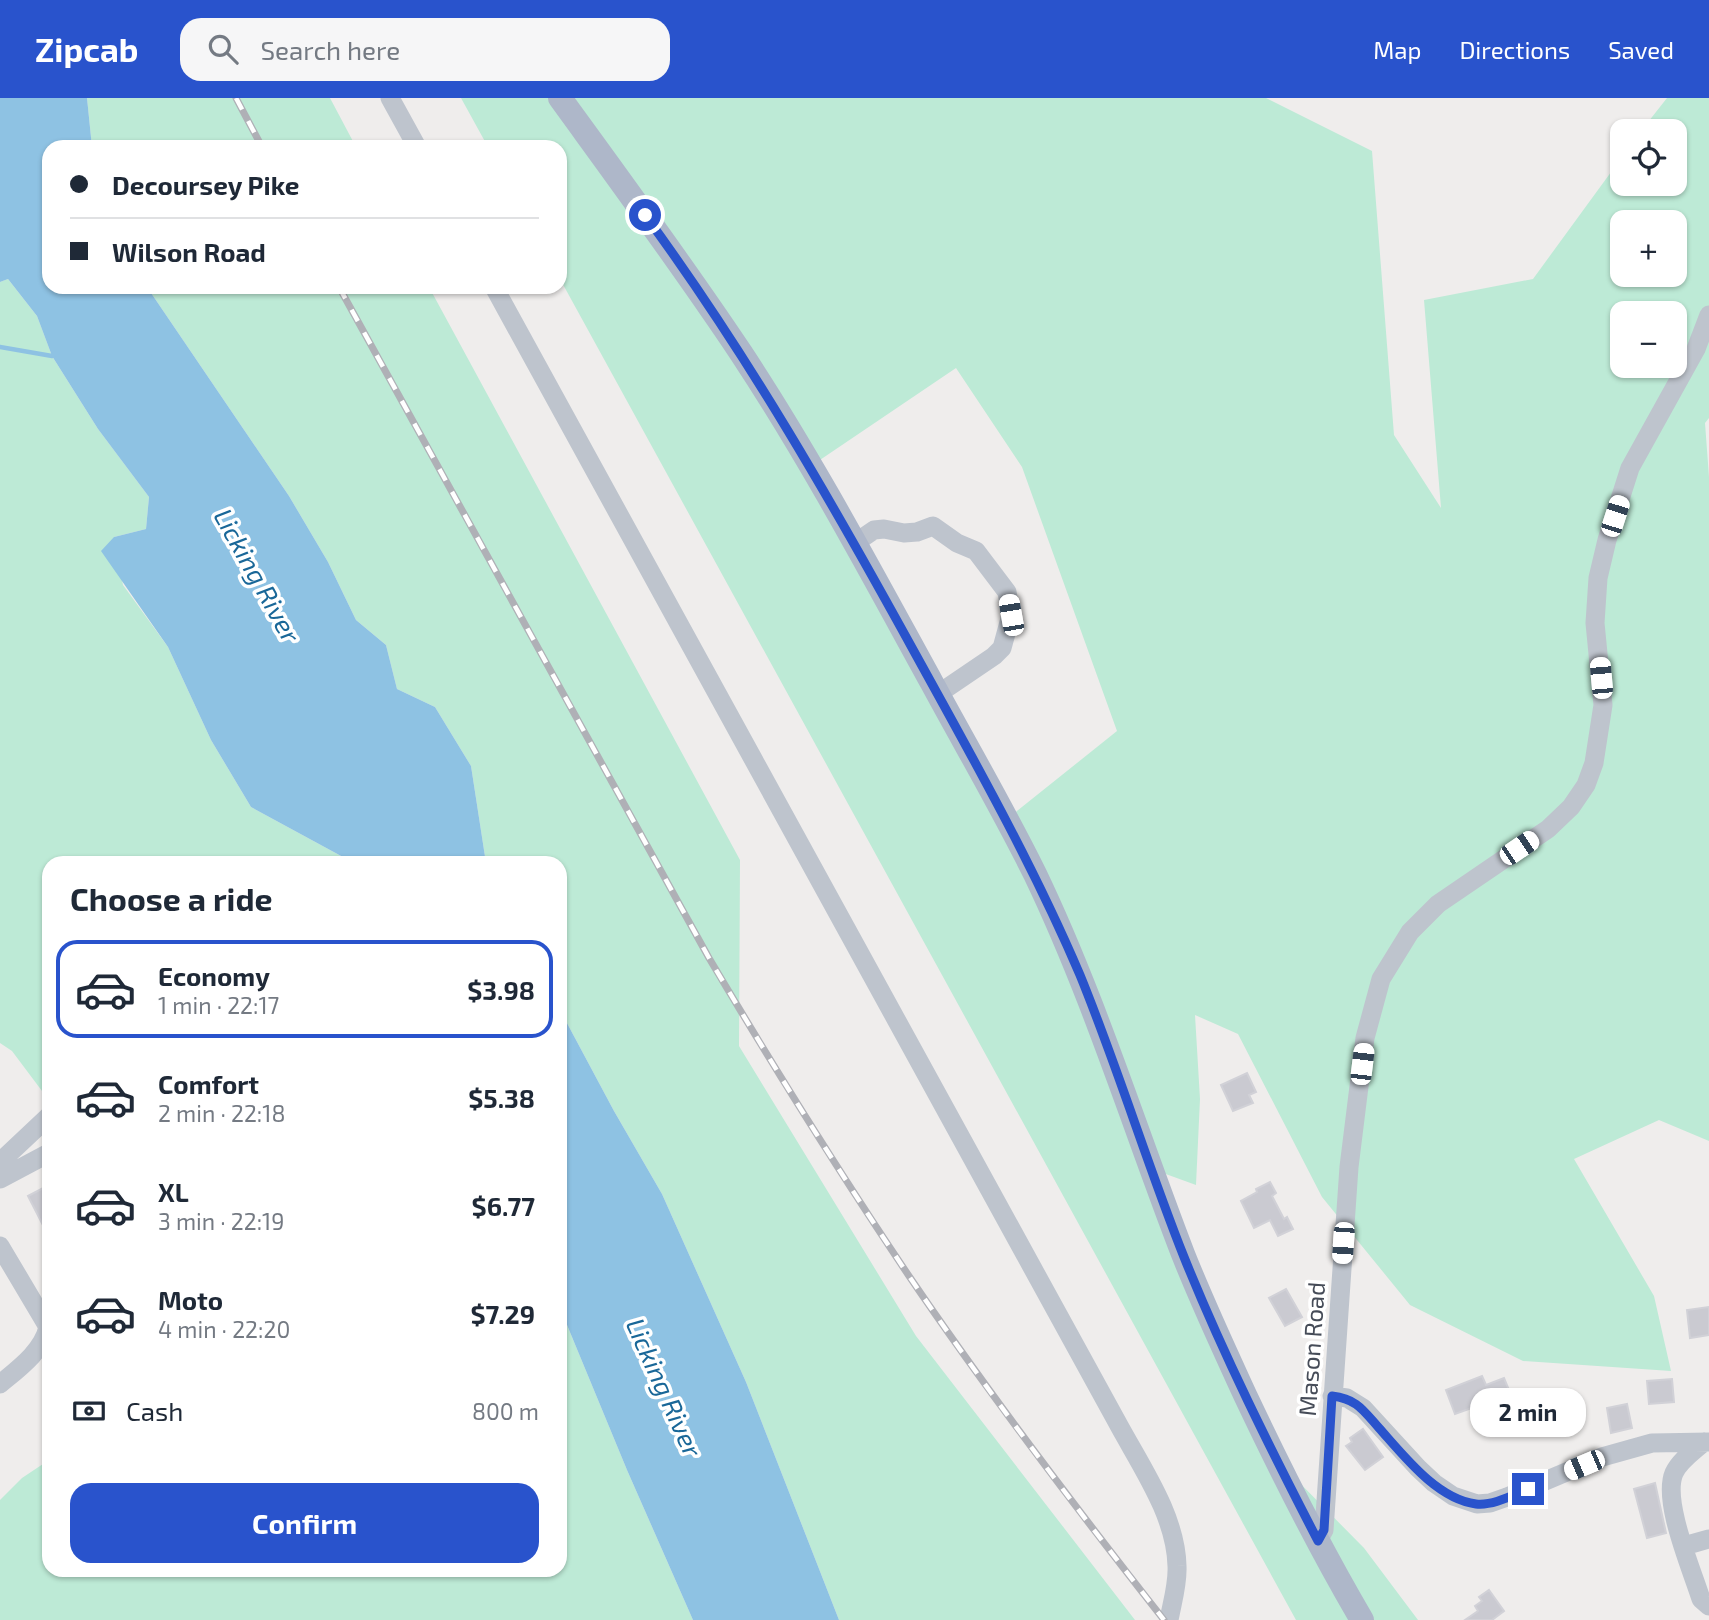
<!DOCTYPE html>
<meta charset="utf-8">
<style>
:root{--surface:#fff;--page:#f6f6f7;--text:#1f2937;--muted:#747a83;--line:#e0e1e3;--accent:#2953cc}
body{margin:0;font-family:"Exo 2",sans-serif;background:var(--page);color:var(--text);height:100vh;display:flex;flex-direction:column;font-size:26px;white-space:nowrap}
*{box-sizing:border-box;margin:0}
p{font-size:23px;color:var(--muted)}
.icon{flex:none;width:38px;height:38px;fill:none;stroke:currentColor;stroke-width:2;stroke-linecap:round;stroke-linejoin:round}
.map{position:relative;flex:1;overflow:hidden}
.drawer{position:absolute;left:42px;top:758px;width:525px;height:721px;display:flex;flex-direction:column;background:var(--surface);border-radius:21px;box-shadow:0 2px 5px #0004}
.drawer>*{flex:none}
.top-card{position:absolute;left:42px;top:42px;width:525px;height:154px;border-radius:21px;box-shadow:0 2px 5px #0004;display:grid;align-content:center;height:154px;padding:0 28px;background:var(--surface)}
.controls{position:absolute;left:1610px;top:21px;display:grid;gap:14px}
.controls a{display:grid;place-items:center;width:77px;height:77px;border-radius:14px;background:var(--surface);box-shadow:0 2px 5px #0004;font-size:35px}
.end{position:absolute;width:32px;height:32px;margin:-16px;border:9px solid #2953cc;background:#fff;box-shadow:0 0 0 4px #fff}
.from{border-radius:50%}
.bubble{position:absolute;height:49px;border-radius:21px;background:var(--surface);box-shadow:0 2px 5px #0004;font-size:23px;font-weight:700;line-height:49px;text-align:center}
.car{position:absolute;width:21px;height:42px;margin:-21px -10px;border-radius:9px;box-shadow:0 0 5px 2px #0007;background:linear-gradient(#fff 24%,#345 0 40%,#fff 0 76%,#345 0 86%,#fff 0)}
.top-card b{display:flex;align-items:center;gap:24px;height:66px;font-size:26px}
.top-card b+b{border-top:2px solid var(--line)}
.top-card i{width:18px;height:18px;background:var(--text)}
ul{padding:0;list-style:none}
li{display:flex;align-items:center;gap:21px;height:98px;margin:0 14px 10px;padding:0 14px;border:4px solid transparent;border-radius:21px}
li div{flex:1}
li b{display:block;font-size:26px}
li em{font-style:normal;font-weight:700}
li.selected{border-color:var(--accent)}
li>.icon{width:63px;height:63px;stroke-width:1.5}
h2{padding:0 28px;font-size:32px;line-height:84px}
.pay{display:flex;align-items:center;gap:18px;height:77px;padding:0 28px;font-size:26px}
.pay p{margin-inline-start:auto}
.cta{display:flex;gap:14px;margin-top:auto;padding:14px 28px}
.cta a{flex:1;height:80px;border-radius:21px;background:var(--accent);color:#fff;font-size:28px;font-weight:700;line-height:80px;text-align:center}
header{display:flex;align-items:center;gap:42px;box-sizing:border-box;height:98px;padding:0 35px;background:var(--accent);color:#fff}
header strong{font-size:33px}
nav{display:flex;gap:38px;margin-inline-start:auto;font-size:24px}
.search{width:490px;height:63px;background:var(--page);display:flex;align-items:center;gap:18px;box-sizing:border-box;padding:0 24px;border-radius:21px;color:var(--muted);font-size:26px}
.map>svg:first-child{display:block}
.green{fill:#bdead6;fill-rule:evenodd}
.water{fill:#8ec2e3}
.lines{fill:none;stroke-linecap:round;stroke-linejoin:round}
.stream{stroke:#8ec2e3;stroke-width:4.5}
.building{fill:#cacad1;stroke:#d1d1d7;stroke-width:2}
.minor{stroke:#bec4cd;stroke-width:19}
.major{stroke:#aeb7c9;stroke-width:24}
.rail-casing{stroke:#afb0b6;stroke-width:7}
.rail{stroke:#fff;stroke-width:4.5;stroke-dasharray:13;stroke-linecap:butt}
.route{stroke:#2953cc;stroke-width:9}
.labels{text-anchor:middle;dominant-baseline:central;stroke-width:7;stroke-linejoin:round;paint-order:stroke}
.street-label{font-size:24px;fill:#464c58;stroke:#fff}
.water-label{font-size:26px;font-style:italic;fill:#196798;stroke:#fff}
</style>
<header>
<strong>Zipcab</strong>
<div class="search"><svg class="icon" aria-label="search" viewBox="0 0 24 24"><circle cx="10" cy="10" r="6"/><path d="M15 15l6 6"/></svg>Search here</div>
<nav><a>Map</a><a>Directions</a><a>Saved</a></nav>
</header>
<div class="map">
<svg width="1709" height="1522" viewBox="0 0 1709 1522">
<rect width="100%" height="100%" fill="#efedec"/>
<!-- green -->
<path class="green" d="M87 0H330L356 49H92Z
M461 0H1266L1372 53 1394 337 1441 410 1424 202 1533 181 1622 59V86H1675V33H1641L1667 0H1709V320L1705 325 1709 379V1043L1659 1022 1574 1061 1654 1198 1671 1273 1523 1263 1410 1207 1322 1099 1238 936 1195 917 1200 1001 1196 1087 1152 1071 1275 1360 1364 1450 1418 1522H1296L560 181V49H488ZM1622 124H1675V177H1622ZM1622 215H1675V268H1622ZM956 270 1022 369 1117 633 1007 721 811 368Z
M8 181 37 218 52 258 98 331 149 399 146 431 114 439 123 487 168 549 211 642 251 709 354 765H49V994L45 997 12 953 0 945V184Z
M147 189H429L740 762 739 948 916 1238 1135 1522H839L746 1284 662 1096 614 1013 560 912V765H486L471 668 435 609 397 591 386 547 356 522 328 464 289 398Z
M560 1210 627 1372 693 1522H0V1402L22 1380 49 1362V1472H560Z"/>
<!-- water -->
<path class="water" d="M0 0H87L92 49H49V189H147L289 398 328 464 356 522 386 547 397 591 435 609 471 668 486 765H354L251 709 211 642 168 549 101 453 114 439 146 431 149 399 98 331 52 258 37 218 8 181 0 184Z
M560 912 614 1013 662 1096 746 1284 839 1522H693L627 1372 560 1210Z"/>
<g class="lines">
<!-- stream -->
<path class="stream" d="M0 249 52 258 57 255"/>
</g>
<!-- building -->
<path class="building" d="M1247 975 1256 994 1249 997 1253 1005 1233 1013 1221 987Z
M1270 1084 1276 1095 1272 1098 1284 1121 1287 1119 1293 1131 1278 1138 1270 1122 1254 1130 1241 1103 1257 1094 1256 1091Z
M49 1087V1139L28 1098Z
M1286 1191 1302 1219 1285 1228 1269 1200Z
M1709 1209V1237L1690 1240 1687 1212Z
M1482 1278 1486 1287 1504 1280 1511 1297 1492 1304 1494 1308 1480 1314 1477 1308 1455 1316 1446 1292Z
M1672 1281 1674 1304 1649 1306 1647 1283Z
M1627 1306 1632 1330 1611 1335 1607 1310Z
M1363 1331 1383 1359 1365 1372 1346 1348 1352 1344 1350 1340Z
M1655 1385 1666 1435 1647 1440 1634 1391Z
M1489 1492 1504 1513 1492 1522H1465L1478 1513 1475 1508 1482 1503 1479 1499Z"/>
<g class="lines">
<!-- minor -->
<path class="minor" d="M390 0 417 49
M494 189 1116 1322C1140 1367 1176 1417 1177 1468 1178 1486 1172 1505 1169 1522
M855 445 874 432 884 431 904 435 917 434 933 428 957 445 976 453 1007 494 1011 517 1002 550 994 558 938 596
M0 1064 49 1018
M0 1081 49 1055
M0 1148 48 1229C43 1253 18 1271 0 1286
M1332 1298 1347 1300 1363 1310 1418 1370 1434 1385 1453 1398 1477 1406 1490 1405 1507 1399 1602 1359 1652 1345 1709 1344
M1704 1344C1694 1353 1680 1362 1674 1375 1662 1403 1692 1472 1701 1501L1709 1508
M1318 1443 1324 1432 1349 1069 1365 940 1381 881 1410 834 1438 806 1548 731 1571 709 1586 687 1594 665 1603 607 1595 525 1598 480 1607 442 1630 370 1696 251 1709 217
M1684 1448 1709 1441"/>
<!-- major -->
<path class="major" d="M560 0C621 84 683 168 741 255 811 361 871 474 932 585 966 648 1003 711 1035 776 1094 899 1134 1029 1183 1156 1202 1204 1224 1251 1246 1299 1282 1375 1319 1449 1362 1522"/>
<defs>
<path id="rail" d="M236 0 262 49
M339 189 709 860C773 968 839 1074 909 1178 989 1296 1076 1410 1164 1522"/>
</defs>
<!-- rail casing -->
<use href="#rail" class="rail-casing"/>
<!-- rail -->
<use href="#rail" class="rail"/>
</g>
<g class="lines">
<!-- route -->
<path class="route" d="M645 117C748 257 833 406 916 557 974 662 1033 767 1080 877 1118 970 1147 1066 1184 1159 1223 1256 1270 1350 1318 1443L1324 1432 1332 1298C1357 1301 1363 1312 1379 1330 1404 1358 1437 1401 1476 1406 1493 1408 1513 1397 1528 1391"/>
</g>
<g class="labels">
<!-- street labels -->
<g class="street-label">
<text transform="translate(1311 1251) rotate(-86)">Mason Road</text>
</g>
<!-- water labels -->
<g class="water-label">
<text transform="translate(258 477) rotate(61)">Licking River</text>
<text transform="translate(665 1289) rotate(66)">Licking River</text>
</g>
</g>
</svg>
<div class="controls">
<a><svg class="icon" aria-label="locate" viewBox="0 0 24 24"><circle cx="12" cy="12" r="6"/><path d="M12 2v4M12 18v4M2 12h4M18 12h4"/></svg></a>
<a>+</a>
<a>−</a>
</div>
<i class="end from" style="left:645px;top:117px"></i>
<i class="end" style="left:1528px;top:1391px"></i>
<div class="bubble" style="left:1470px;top:1290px;width:116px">2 min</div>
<i class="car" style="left:1615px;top:418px;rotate:18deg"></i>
<i class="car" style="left:1011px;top:517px;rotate:350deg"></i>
<i class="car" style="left:1601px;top:580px;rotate:355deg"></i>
<i class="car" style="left:1519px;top:750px;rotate:56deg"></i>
<i class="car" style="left:1362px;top:966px;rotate:7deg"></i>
<i class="car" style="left:1343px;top:1145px;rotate:184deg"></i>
<i class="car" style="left:1584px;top:1367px;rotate:247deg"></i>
<div class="top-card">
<b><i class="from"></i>Decoursey Pike</b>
<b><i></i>Wilson Road</b>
</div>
<section class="drawer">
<h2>Choose a ride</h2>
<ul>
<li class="selected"><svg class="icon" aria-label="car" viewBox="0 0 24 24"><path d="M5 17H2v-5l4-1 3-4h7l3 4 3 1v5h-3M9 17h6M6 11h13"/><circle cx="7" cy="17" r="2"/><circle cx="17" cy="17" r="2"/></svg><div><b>Economy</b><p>1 min · 22:17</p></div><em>$3.98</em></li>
<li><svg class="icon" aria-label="car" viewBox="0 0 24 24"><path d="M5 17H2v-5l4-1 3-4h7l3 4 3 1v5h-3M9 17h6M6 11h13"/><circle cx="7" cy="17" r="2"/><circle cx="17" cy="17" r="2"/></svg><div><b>Comfort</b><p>2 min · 22:18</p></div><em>$5.38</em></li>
<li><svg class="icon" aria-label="car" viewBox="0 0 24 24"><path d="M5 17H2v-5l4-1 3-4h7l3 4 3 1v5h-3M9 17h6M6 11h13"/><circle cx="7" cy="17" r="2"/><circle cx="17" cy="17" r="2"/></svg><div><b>XL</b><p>3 min · 22:19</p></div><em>$6.77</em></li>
<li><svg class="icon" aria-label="car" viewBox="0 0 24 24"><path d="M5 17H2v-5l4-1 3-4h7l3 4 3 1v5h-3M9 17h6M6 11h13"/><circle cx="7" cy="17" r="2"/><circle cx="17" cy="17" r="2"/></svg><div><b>Moto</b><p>4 min · 22:20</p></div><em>$7.29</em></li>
</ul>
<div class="pay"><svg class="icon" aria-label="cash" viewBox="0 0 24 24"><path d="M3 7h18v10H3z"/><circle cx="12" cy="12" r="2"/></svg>Cash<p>800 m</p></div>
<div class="cta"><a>Confirm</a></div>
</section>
</div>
